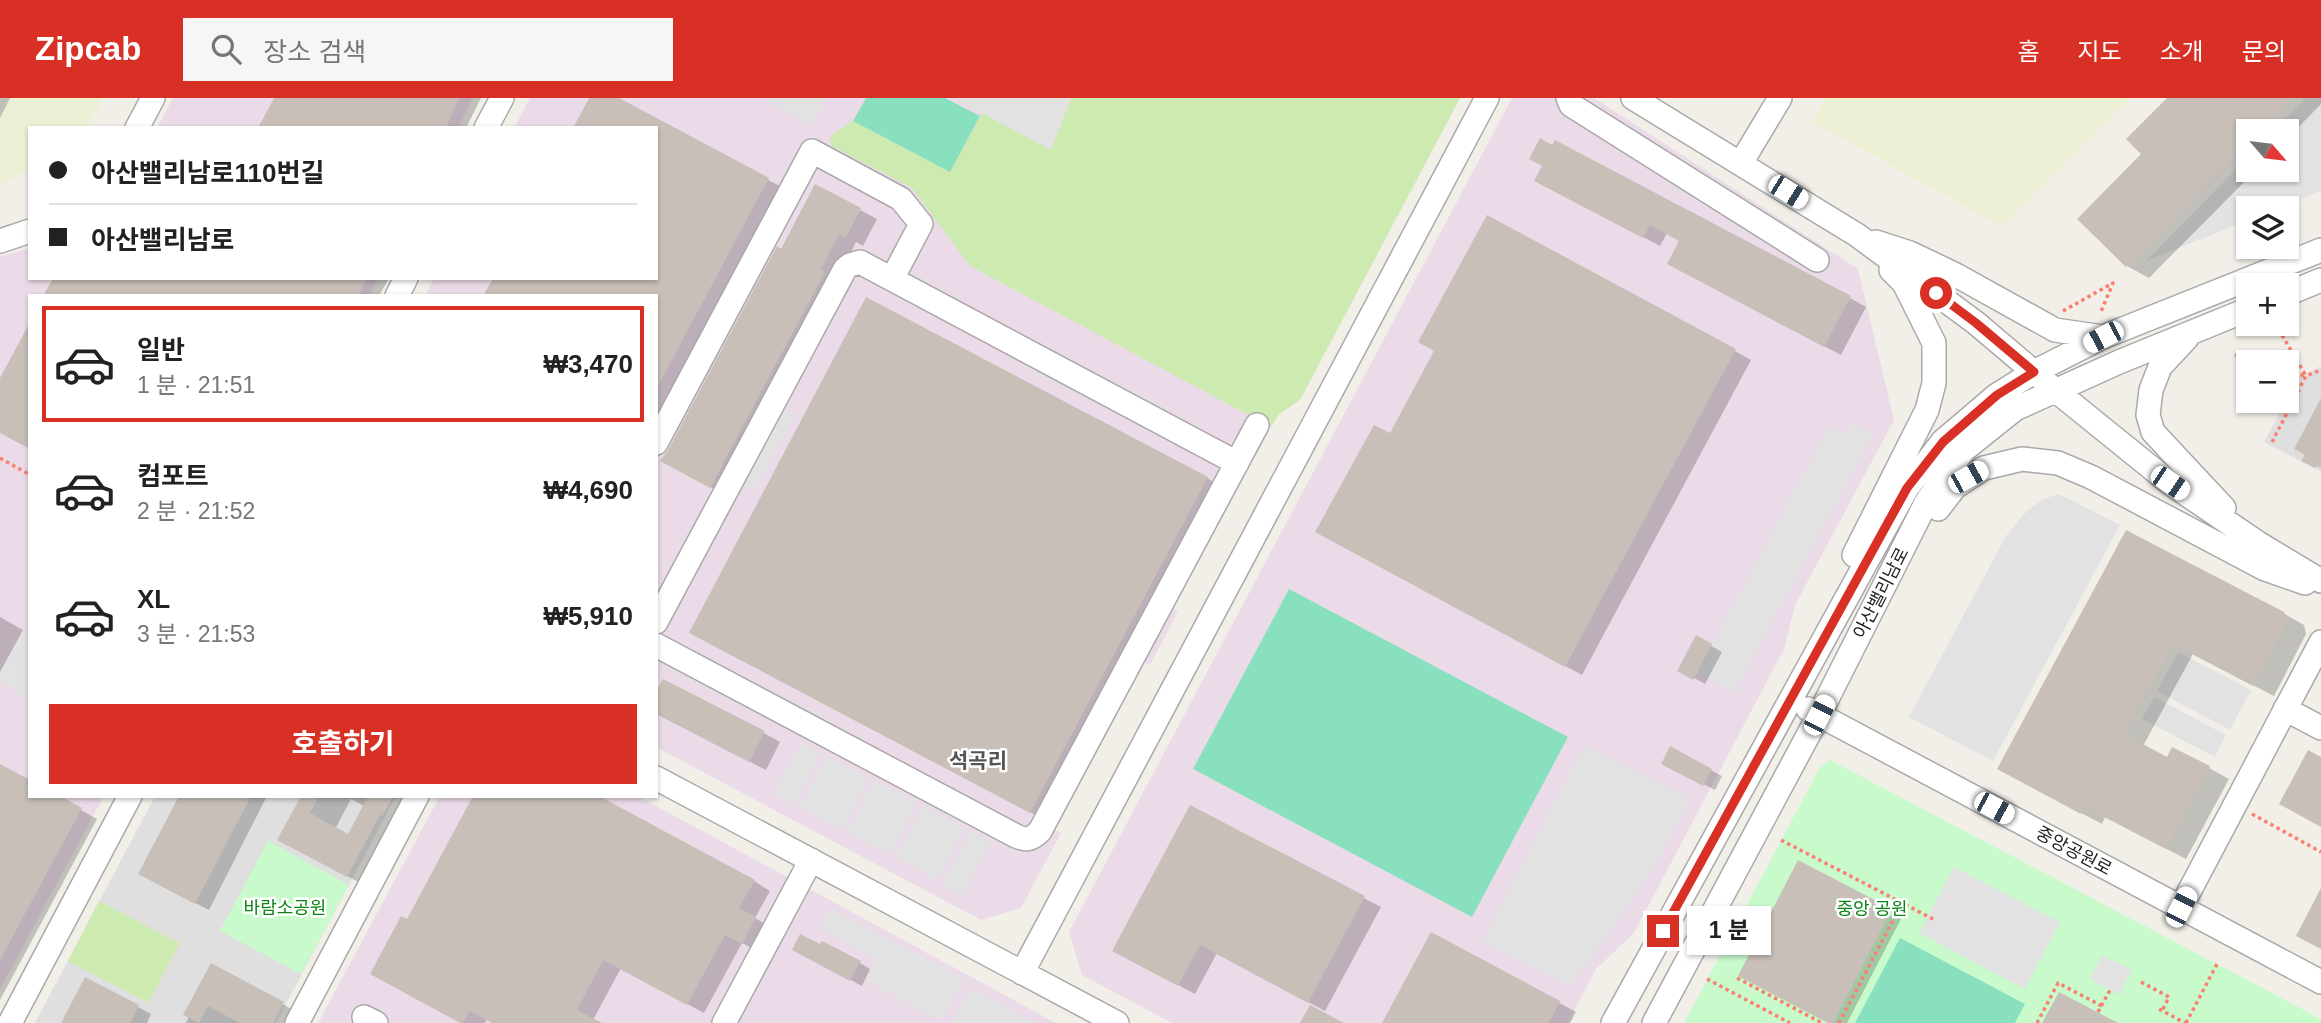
<!DOCTYPE html>
<html lang="ko">
<meta charset="utf-8">
<style>
:root{--surface:#fff;--page:#f6f6f6;--text:#222;--muted:#767676;--line:#e0e0e0;--accent:#d93025}
body{margin:0;font-family:Helvetica,"Noto Sans KR",sans-serif;background:var(--page);color:var(--text);height:100vh;display:flex;flex-direction:column;font-size:26px;white-space:nowrap}
*{box-sizing:border-box;margin:0}
p{font-size:23px;color:var(--muted)}
.icon{flex:none;width:38px;height:38px;fill:none;stroke:currentColor;stroke-width:2;stroke-linecap:round;stroke-linejoin:round}
.map{position:relative;flex:1;overflow:hidden}
.side{position:absolute;left:28px;top:196px;width:630px;height:504px;display:flex;flex-direction:column;background:var(--surface);border-radius:0px;box-shadow:0 2px 5px #0004}
.side>*{flex:none}
.guide{position:absolute;left:28px;top:28px;width:630px;height:154px;border-radius:0px;box-shadow:0 2px 5px #0004;display:grid;align-content:center;height:154px;padding:0 21px;background:var(--surface)}
.needle{width:46px;rotate:118deg}
.tools{position:absolute;left:2236px;top:21px;display:grid;gap:14px}
.tools a{display:grid;place-items:center;width:63px;height:63px;border-radius:0px;background:var(--surface);box-shadow:0 2px 5px #0004;font-size:35px}
.end{position:absolute;width:32px;height:32px;margin:-16px;border:9px solid #d93025;background:#fff;box-shadow:0 0 0 4px #fff}
.from{border-radius:50%}
.bubble{position:absolute;height:49px;border-radius:0px;background:var(--surface);box-shadow:0 2px 5px #0004;font-size:23px;font-weight:700;line-height:49px;text-align:center}
.car{position:absolute;width:21px;height:42px;margin:-21px -10px;border-radius:9px;box-shadow:0 0 5px 2px #0007;background:linear-gradient(#fff 24%,#345 0 40%,#fff 0 76%,#345 0 86%,#fff 0)}
.guide b{display:flex;align-items:center;gap:24px;height:66px;font-size:26px}
.guide b+b{border-top:2px solid var(--line)}
.guide i{width:18px;height:18px;background:var(--text)}
ul{padding:12px 0 0;list-style:none}
li{display:flex;align-items:center;gap:21px;height:116px;margin:0 14px 10px;padding:0 7px;border:4px solid transparent;border-radius:0px}
li div{flex:1}
li b{display:block;font-size:26px}
li em{font-style:normal;font-weight:700}
li.selected{border-color:var(--accent)}
li>.icon{width:63px;height:63px;stroke-width:1.5}
.action{display:flex;gap:14px;margin-top:auto;padding:14px 21px}
.action a{flex:1;height:80px;border-radius:0px;background:var(--accent);color:#fff;font-size:28px;font-weight:700;line-height:80px;text-align:center}
header{display:flex;align-items:center;gap:42px;box-sizing:border-box;height:98px;padding:0 35px;background:var(--accent);color:#fff}
header strong{font-size:33px}
nav{display:flex;gap:38px;margin-inline-start:auto;font-size:24px}
.search{width:490px;height:63px;background:var(--page);display:flex;align-items:center;gap:18px;box-sizing:border-box;padding:0 24px;border-radius:0px;color:var(--muted);font-size:26px}
.map>svg:first-child{display:block}
.residential{fill:#e0dfdf}
.industrial{fill:#ebdbe8}
.farmland{fill:#eef0d5}
.grass{fill:#cdebb0}
.park{fill:#c8facc}
.pitch{fill:#88e0be}
.parking{fill:#e2e2e2}
.shadow{fill:#0003;fill-rule:evenodd}
.building{fill:#c7bfb8}
.lines{fill:none;stroke-linecap:round;stroke-linejoin:round}
.minor-casing{stroke:#a9a9a9;stroke-width:26}
.path{stroke:#fa8072;stroke-width:3.5;stroke-dasharray:3.5 3.5;stroke-linecap:butt}
.minor{stroke:#fff;stroke-width:23}
.route{stroke:#d93025;stroke-width:9}
.labels{text-anchor:middle;dominant-baseline:central;stroke-width:5;stroke-linejoin:round;paint-order:stroke}
.street-label{font-size:18px;fill:#222;stroke:#fff}
.park-label{font-size:18px;fill:#0c8416;stroke:#fff}
.quarter-label{font-size:21px;font-weight:bold;fill:#555;stroke:#fff}
</style>
<header>
<strong>Zipcab</strong>
<div class="search"><svg class="icon" aria-label="search" viewBox="0 0 24 24"><circle cx="10" cy="10" r="6"/><path d="M15 15l6 6"/></svg>장소 검색</div>
<nav><a>홈</a><a>지도</a><a>소개</a><a>문의</a></nav>
</header>
<div class="map">
<svg width="2321" height="925" viewBox="0 0 2321 925">
<rect width="100%" height="100%" fill="#f2efe9"/>
<!-- residential -->
<path class="residential" d="M2321 268V374L2264 344 2298 280Z
M155 698H396L276 925H35Z"/>
<!-- industrial -->
<path class="industrial" d="M173 0H473L458 30H157Z
M530 0H1460L1300 302 1279 316 1271 329 1173 510 1178 514 1150 567 1144 565 1055 732 1061 735 1021 810 981 822 656 649V198H425L434 180H656V30H514Z
M1512 0H1594L1858 171 1894 322 1795 507 1784 551 1634 835 1596 871 1568 925H1172L1082 877 1069 834Z
M30 150V180H379L369 198H30V698H104L0 891V159Z
M440 698H638L1056 925H318Z"/>
<!-- farmland -->
<path class="farmland" d="M9 0H103L89 27 85 30H30V69L1 89 0 16Z
M1825 0H2131L2002 129 1812 24Z"/>
<!-- grass -->
<path class="grass" d="M1071 0H1460L1300 302 1279 316 1271 329 970 168 912 90 832 48 830 42 832 37 853 23 950 74 982 15 1051 52Z
M99 803 180 845 148 905 68 863Z"/>
<!-- park -->
<path class="park" d="M1830 662 2321 921V925H1684L1819 671Z
M268 743 349 787 301 876 220 833Z"/>
<!-- pitch -->
<path class="pitch" d="M866 0H945L980 18 950 74 853 23Z
M1289 491 1568 639 1472 819 1193 671Z
M1900 840 2025 906 2015 925H1855Z"/>
<!-- parking -->
<path class="parking" d="M763 0H827L812 27Z
M954 0H1071L1051 52Z
M2306 0H2321V93L2279 110H2249V122L2146 163 2249 58V72H2287V33H2273Z
M773 305 795 317 755 392 733 381Z
M1853 326 1873 337 1734 595 1697 575 1829 328 1846 337Z
M2059 396 2120 427 1993 663 1909 619 2006 438 2024 416 2043 401Z
M22 533 30 537V601L0 585V574Z
M2178 554 2251 592 2230 632 2157 593Z
M2154 599 2226 637 2215 659 2142 621Z
M802 644 822 655 794 706 774 696Z
M1584 648 1689 702 1658 762 1571 889 1482 843Z
M827 658 870 680 842 732 799 709Z
M874 682 917 705 889 757 847 735Z
M923 708 964 730 936 782 895 760Z
M970 733 991 744 963 797 942 786Z
M1954 769 2060 824 2025 891 1919 835Z
M830 810 964 881 941 922 865 882 876 861 819 830Z
M2102 857 2132 872 2119 897 2090 881Z
M971 890 1035 925H952Z"/>
<!-- shadow -->
<path class="shadow" d="M0 0H10L0 20Z
M276 0H481L466 30H260Z
M591 0H616L785 91 656 333V30Z
M2169 0H2321V6L2287 41V33H2249V72H2256L2149 180 2127 168 2144 56Z
M816 88 877 121 863 148 856 144 727 398 678 372 782 153Z
M1553 91 1850 200 1866 209 1841 257 1686 175 1681 143 1667 135 1660 148Z
M78 180H389L379 198H45Z
M1735 253 1751 262 1582 577 1334 443 1391 338Z
M1207 380 1223 390 1047 723 708 544Z
M2127 434 2283 515 2304 527 2306 536 2274 598 2193 556 2143 648 2168 661 2209 670 2229 681 2186 761 2105 719 2102 726 2019 682Z
M0 519 23 532 0 574Z
M1697 540 1722 554 1705 586 1680 572Z
M666 620 764 635 780 644 766 672Z
M1671 651 1722 678 1715 692 1674 671Z
M0 668 30 698H56L97 721 0 902Z
M184 698H267L209 812 153 783Z
M302 698H426L373 792 306 756ZM351 701 364 708 349 738 335 731Z
M1191 710 1381 809 1325 913 1217 855 1195 896 1131 862Z
M1799 765 1902 819 1847 925H1830Z
M754 783 770 793 755 820 772 830 759 854 742 845 704 915 621 870 593 922 599 925H495L487 921 485 925H463L408 823Z
M1432 836 1576 914 1570 925H1384Z
M805 858 860 865 870 871 862 888Z
M212 867 306 919 303 925H186Z
M86 881 151 916 147 925H63Z"/>
<!-- building -->
<path class="building" d="M274 0H459L446 30H258Z
M589 0H619L769 80 656 292V198H483L493 180H656V30H573Z
M2167 0H2293L2261 33H2249V45L2126 169 2077 121 2141 56 2126 41Z
M1540 40 1552 47 1555 42 1851 198 1824 249 1667 166 1679 143 1650 127 1643 140 1534 83 1542 68 1529 61Z
M815 86 861 110 846 140 839 136 821 172 825 174 710 390 660 363 668 352 777 148 781 151Z
M1487 117 1736 251 1565 569 1315 434 1374 327 1390 335 1434 253 1418 244Z
M53 180H367L358 198H43Z
M866 199 1208 379 1030 715 689 535Z
M30 224V351L0 335V280Z
M2321 300V370L2316 368 2315 370 2301 363 2305 357 2294 351Z
M2126 432 2284 514 2287 524 2253 588 2173 546 2124 636 2167 659 2172 649 2210 668 2166 751 2085 709 2081 716 1997 671Z
M1696 537 1712 546 1693 582 1677 573Z
M663 581 765 633 749 664 656 616V594Z
M1670 648 1712 671 1703 688 1661 666Z
M2308 652 2321 659V729L2279 706Z
M0 666 30 682V698H60L82 710 0 862Z
M179 698H251L195 806 138 776Z
M301 698H319L310 715 348 736 368 698H393L382 718 380 717 347 779 277 742Z
M473 698H599L755 782 739 810 756 819 742 846 725 837 687 907 603 862 577 912 602 925H492L470 913 463 925H460L370 876 401 818 407 821Z
M1190 707 1365 798 1308 905 1200 847 1178 888 1112 853Z
M1798 762 1892 811 1833 925H1828L1738 878Z
M2321 790V851L2296 838Z
M1431 834 1560 903 1549 925H1382Z
M800 836 820 846 822 843 861 863 850 883 792 852Z
M211 865 284 904 273 925H240L208 908 199 925 183 917Z
M85 879 139 907 130 925H61Z
M2059 894 2118 925H2042Z
M1310 907 1344 925H1300Z"/>
<g class="lines">
<defs>
<path id="minor" d="M1568 0 1571 7 1817 162
M1633 0 1857 137 1976 225 2055 292 2170 385 2258 445 2321 483
M137 30 153 0
M486 30 502 0
M1741 65 1780 0
M0 143 30 133
M1876 144 1910 155 1956 177 2055 232 2103 239
M2287 196 2321 182
M397 198 406 180
M2187 240 2160 269 2151 292 2148 317 2153 334 2224 410
M656 345 812 53 901 101 921 126 892 181
M1938 411 1955 389 1984 370 2022 361 2058 365 2091 379 2265 471 2305 485
M1854 457 1927 312 1934 285V245L1904 185 1891 172
M656 524 845 171 850 167 860 164 1237 365
M656 547 1016 738C1027 743 1032 741 1040 733L1257 327
M1808 611 2321 884
M2285 611 2321 630
M656 680 1117 925
M2181 809 2321 544
M1022 875 1487 0
M364 919 376 925
M10 925 130 698
M297 925 417 698
M724 925 811 762
M1613 925 1907 390 1943 343 1997 297 2034 274 2103 239 2321 152
M1654 925 1819 617 1926 405 1948 372 1965 351 2015 311 2119 264 2249 211"/>
</defs>
<!-- minor casing -->
<use href="#minor" class="minor-casing"/>
<!-- path -->
<path class="path" d="M2063 213 2113 185 2100 216
M2282 237 2306 278
M2235 257 2260 264
M2287 273 2305 278
M2272 344 2306 278 2321 272
M0 360 30 377
M2252 716 2321 754
M1781 742 1935 822
M1737 880 1822 925
M1707 881 1790 925
M2141 884 2169 899 2162 913
M2159 911 2185 925
M2098 914 2110 892
M1839 925 1902 805
M2037 925 2058 885 2102 908
M2186 925 2217 866"/>
<!-- minor -->
<use href="#minor" class="minor"/>
</g>
<g class="lines">
<!-- route -->
<path class="route" d="M1663 833 1907 390 1943 344 1997 297 2034 274 1976 225 1936 195"/>
</g>
<g class="labels">
<!-- street labels -->
<g class="street-label">
<text transform="translate(1881 495) rotate(-63)">아산밸리남로</text>
<text transform="translate(2074 753) rotate(28)">중앙공원로</text>
</g>
<!-- park labels -->
<g class="park-label">
<text x="285" y="810">바람소공원</text>
<text x="1872" y="811">중앙 공원</text>
</g>
<!-- quarter labels -->
<g class="quarter-label">
<text x="978" y="662">석곡리</text>
</g>
</g>
</svg>
<div class="tools">
<a><svg class="needle" viewBox="-14 -14 28 28"><path d="M0-13l5 13h-10z" fill="#e53935"/><path d="M0 13l5-13h-10z" fill="#767676"/></svg></a>
<a><svg class="icon" aria-label="layers" viewBox="0 0 24 24"><path d="M12 4l9 5-9 5-9-5zM3 14l9 5 9-5"/></svg></a>
<a>+</a>
<a>−</a>
</div>
<i class="end from" style="left:1936px;top:195px"></i>
<i class="end" style="left:1663px;top:833px"></i>
<div class="bubble" style="left:1687px;top:808px;width:84px">1 분</div>
<i class="car" style="left:1788px;top:94px;rotate:122deg"></i>
<i class="car" style="left:2103px;top:239px;rotate:243deg"></i>
<i class="car" style="left:1968px;top:379px;rotate:61deg"></i>
<i class="car" style="left:2170px;top:385px;rotate:124deg"></i>
<i class="car" style="left:1819px;top:617px;rotate:27deg"></i>
<i class="car" style="left:1994px;top:710px;rotate:118deg"></i>
<i class="car" style="left:2181px;top:809px;rotate:27deg"></i>
<div class="guide">
<b><i class="from"></i>아산밸리남로110번길</b>
<b><i></i>아산밸리남로</b>
</div>
<section class="side">
<ul>
<li class="selected"><svg class="icon" aria-label="car" viewBox="0 0 24 24"><path d="M5 17H2v-5l4-1 3-4h7l3 4 3 1v5h-3M9 17h6M6 11h13"/><circle cx="7" cy="17" r="2"/><circle cx="17" cy="17" r="2"/></svg><div><b>일반</b><p>1 분 · 21:51</p></div><em>₩3,470</em></li>
<li><svg class="icon" aria-label="car" viewBox="0 0 24 24"><path d="M5 17H2v-5l4-1 3-4h7l3 4 3 1v5h-3M9 17h6M6 11h13"/><circle cx="7" cy="17" r="2"/><circle cx="17" cy="17" r="2"/></svg><div><b>컴포트</b><p>2 분 · 21:52</p></div><em>₩4,690</em></li>
<li><svg class="icon" aria-label="car" viewBox="0 0 24 24"><path d="M5 17H2v-5l4-1 3-4h7l3 4 3 1v5h-3M9 17h6M6 11h13"/><circle cx="7" cy="17" r="2"/><circle cx="17" cy="17" r="2"/></svg><div><b>XL</b><p>3 분 · 21:53</p></div><em>₩5,910</em></li>
</ul>
<div class="action"><a>호출하기</a></div>
</section>
</div>
